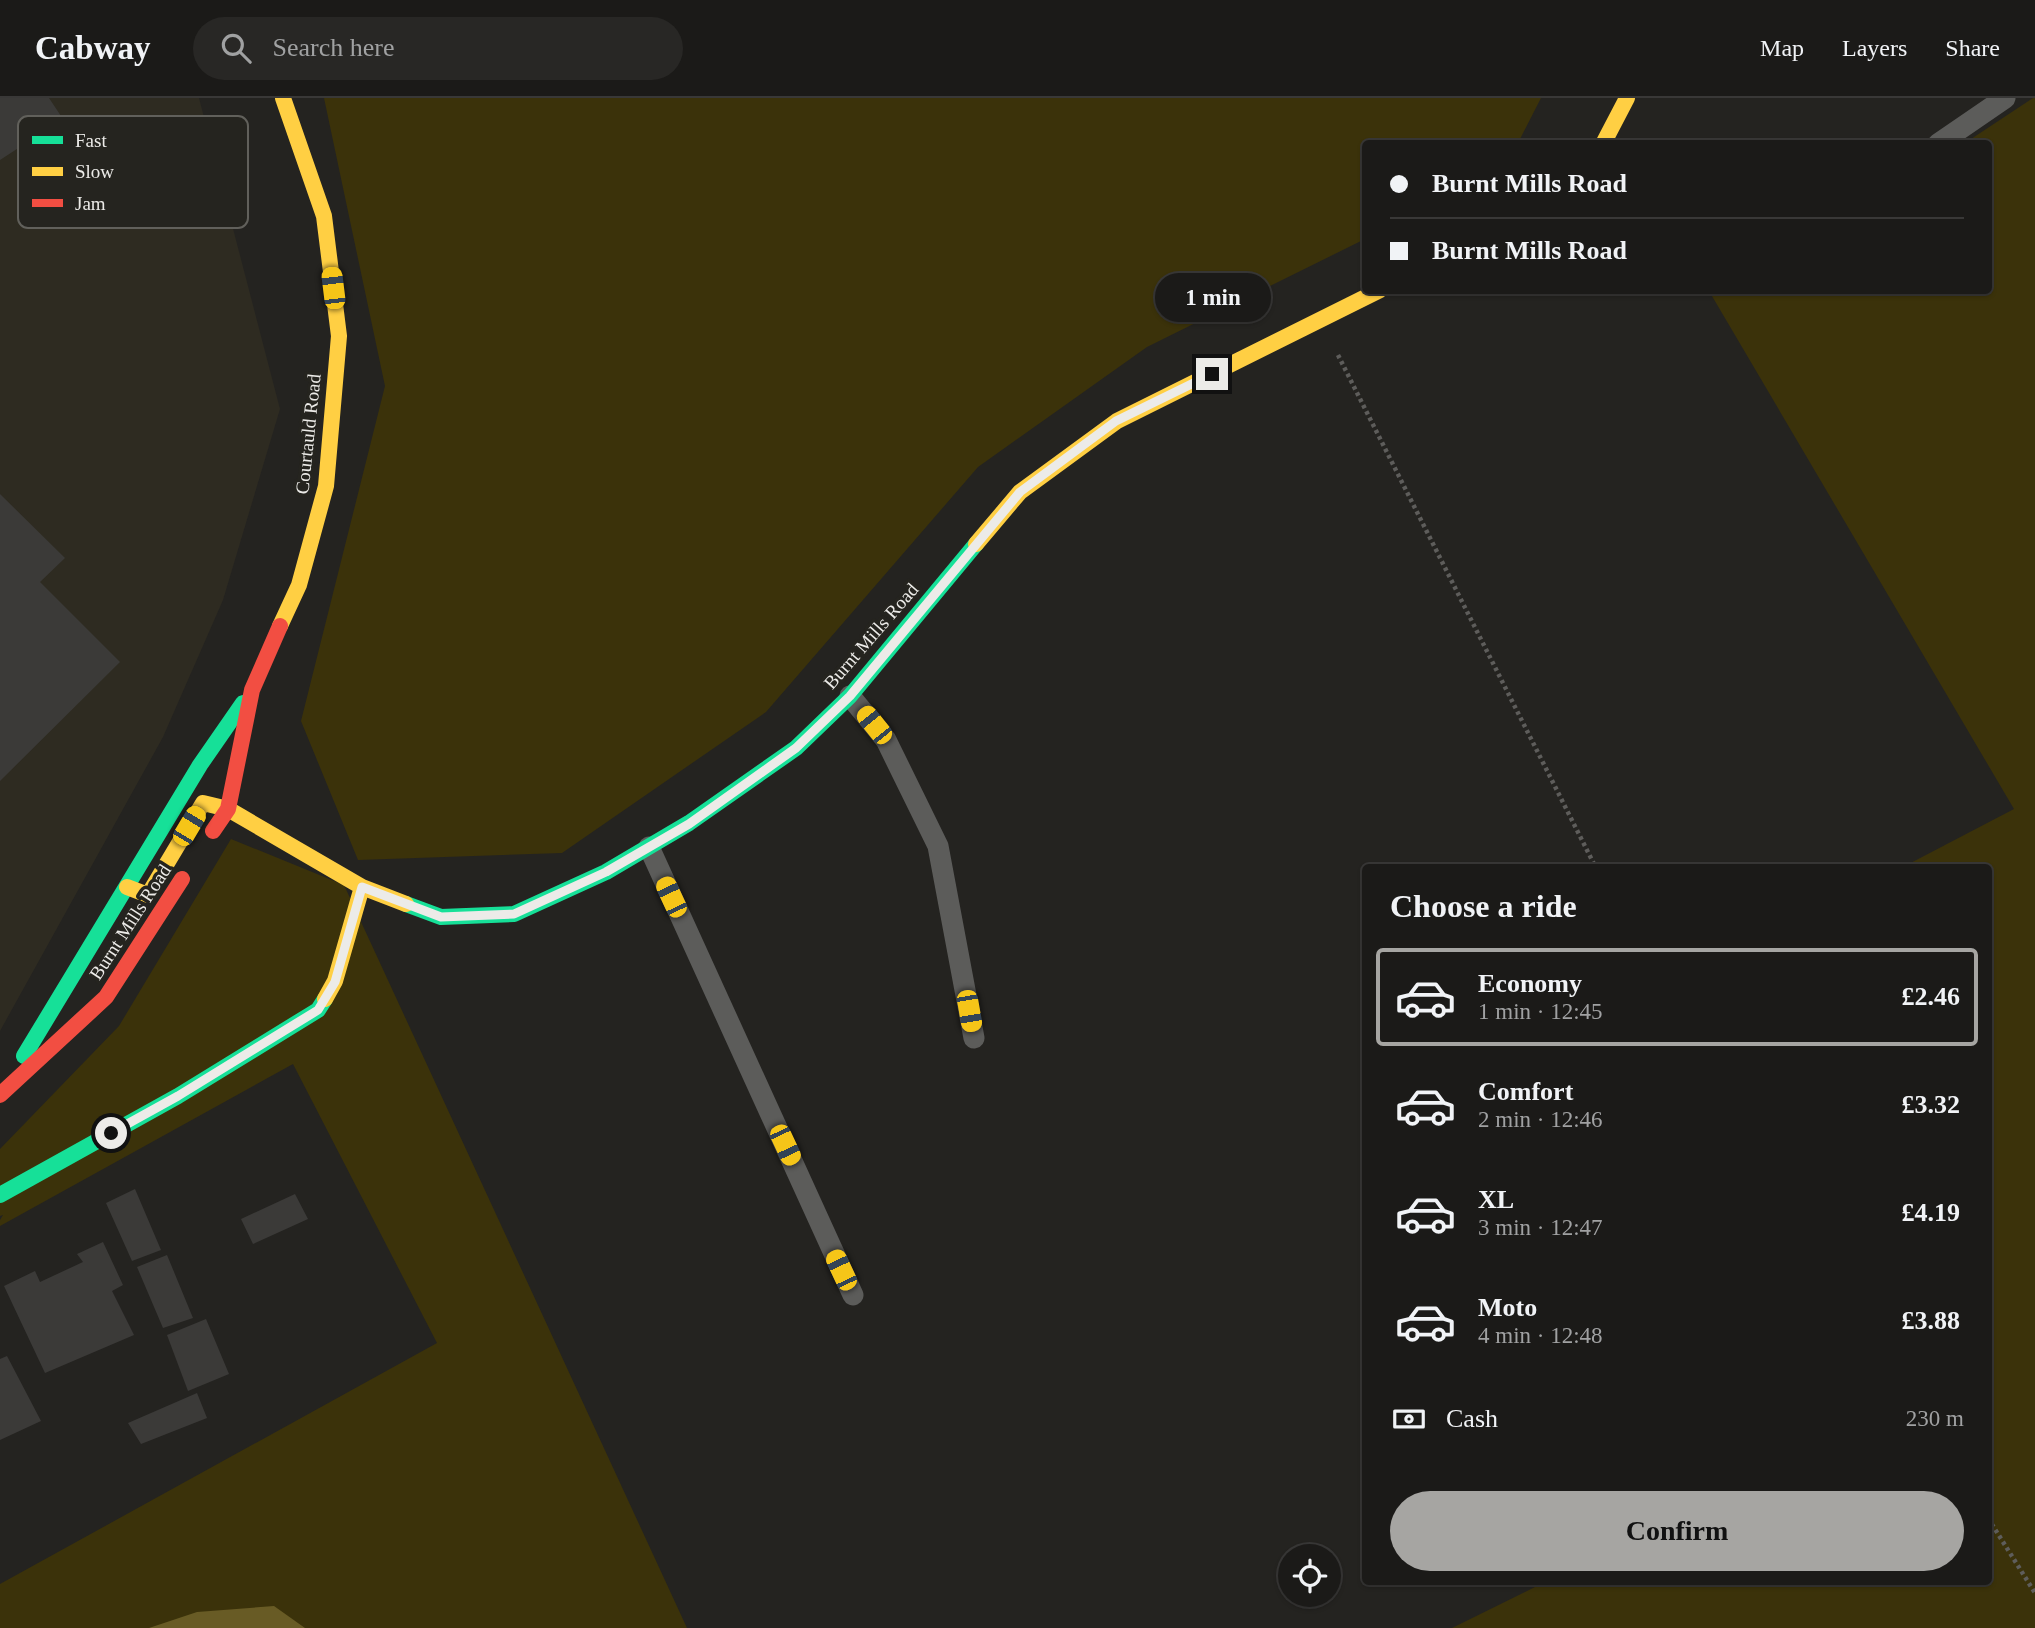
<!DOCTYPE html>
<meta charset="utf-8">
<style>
:root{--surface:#1b1a18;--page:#282725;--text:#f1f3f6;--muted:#a0a1a2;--line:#393837;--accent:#a6a5a2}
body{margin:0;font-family:Georgia,serif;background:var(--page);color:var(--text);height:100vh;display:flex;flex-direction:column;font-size:26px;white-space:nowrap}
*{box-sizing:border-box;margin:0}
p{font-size:23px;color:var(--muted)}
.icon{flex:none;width:38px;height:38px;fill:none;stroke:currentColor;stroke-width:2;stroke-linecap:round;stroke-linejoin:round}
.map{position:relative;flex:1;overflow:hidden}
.details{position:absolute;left:1362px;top:766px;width:630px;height:721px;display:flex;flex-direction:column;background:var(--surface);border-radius:7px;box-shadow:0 2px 5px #0004,0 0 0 2px var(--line)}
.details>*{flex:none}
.top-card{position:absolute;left:1362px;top:42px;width:630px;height:154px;border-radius:7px;box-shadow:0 2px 5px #0004,0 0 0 2px var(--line);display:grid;align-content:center;height:154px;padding:0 28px;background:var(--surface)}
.fabs{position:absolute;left:1278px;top:1446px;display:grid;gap:14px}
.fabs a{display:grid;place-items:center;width:63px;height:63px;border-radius:50%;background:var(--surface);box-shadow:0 2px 5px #0004,0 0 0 2px var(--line);font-size:35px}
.end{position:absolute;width:32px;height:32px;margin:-16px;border:9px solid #ecebe8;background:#111;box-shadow:0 0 0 4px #111}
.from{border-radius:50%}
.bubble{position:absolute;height:49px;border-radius:24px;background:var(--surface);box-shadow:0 2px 5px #0004,0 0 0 2px var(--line);font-size:23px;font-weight:800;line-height:49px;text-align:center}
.car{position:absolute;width:21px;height:42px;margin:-21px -10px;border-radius:9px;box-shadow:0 0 5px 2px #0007;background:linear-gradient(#f5c518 24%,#345 0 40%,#f5c518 0 76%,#345 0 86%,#f5c518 0)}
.top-card b{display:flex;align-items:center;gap:24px;height:66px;font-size:26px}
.top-card b+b{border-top:2px solid var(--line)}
.top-card i{width:18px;height:18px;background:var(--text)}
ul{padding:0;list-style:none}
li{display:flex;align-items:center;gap:21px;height:98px;margin:0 14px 10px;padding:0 14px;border:4px solid transparent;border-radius:7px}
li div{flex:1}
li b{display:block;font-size:26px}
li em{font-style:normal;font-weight:800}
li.active{border-color:var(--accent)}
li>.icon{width:63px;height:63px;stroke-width:1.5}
h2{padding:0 28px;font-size:32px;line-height:84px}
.pay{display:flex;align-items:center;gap:18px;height:77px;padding:0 28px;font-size:26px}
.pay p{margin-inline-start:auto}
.action{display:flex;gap:14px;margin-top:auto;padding:14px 28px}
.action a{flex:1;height:80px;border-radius:42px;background:var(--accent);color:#111;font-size:28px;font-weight:800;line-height:80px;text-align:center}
header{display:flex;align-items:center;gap:42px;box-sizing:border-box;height:98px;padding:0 35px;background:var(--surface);border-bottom:2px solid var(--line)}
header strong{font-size:33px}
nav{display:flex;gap:38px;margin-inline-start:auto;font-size:24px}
.search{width:490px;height:63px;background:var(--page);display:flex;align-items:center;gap:18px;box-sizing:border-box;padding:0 24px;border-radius:38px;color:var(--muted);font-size:26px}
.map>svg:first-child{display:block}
.built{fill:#2e2b21}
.green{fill:#3b320a}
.water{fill:#685b25}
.building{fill:#3b3a38}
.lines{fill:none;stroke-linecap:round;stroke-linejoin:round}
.path{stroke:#5e5d5b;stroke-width:4.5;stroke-dasharray:3.5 3.5;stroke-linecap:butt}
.lane{stroke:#5c5c5a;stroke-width:21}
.fast{stroke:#16e098;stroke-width:16}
.slow{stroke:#ffcf43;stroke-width:16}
.jam{stroke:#f24e42;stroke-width:16}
.route{stroke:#ecebe8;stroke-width:9}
.labels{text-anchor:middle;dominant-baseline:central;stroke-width:7;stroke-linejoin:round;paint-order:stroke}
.street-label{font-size:19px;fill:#ecebe8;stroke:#25241f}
.key{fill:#25241f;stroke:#61605b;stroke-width:2}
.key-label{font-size:19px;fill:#ecebe8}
</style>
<header>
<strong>Cabway</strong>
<div class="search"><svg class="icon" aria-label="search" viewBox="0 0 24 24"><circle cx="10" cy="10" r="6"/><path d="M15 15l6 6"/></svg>Search here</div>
<nav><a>Map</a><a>Layers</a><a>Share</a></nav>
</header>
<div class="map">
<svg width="2035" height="1530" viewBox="0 0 2035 1530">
<rect width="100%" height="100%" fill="#242320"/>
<!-- built -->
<path class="built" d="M0 0H199L280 311 223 502 163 639 0 933Z"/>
<!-- green -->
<path class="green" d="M324 0H1541L1518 45 1365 46V141L1147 249 978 369 766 614 562 755 358 762 301 623 385 288Z
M2033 0H2035V1530H1452L1545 1484H1988V770H1901L2014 711 1709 193 1988 192V46L1965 45Z
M231 741 344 787 687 1530H0V1486L437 1245 293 966 0 1128V1122L3 1117 0 1118V1051L119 928Z"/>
<!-- water -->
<path class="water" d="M274 1508 305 1530H149L197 1514Z"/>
<!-- building -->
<path class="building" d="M0 0H49L63 21 0 62Z
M0 396 65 460 40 484 120 564 0 683Z
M135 1091 161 1152 132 1163 106 1105Z
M295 1096 308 1121 253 1146 241 1121Z
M103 1144 123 1187 112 1193 134 1237 45 1275 4 1188 35 1173 40 1184 83 1164 77 1156Z
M167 1157 193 1220 163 1230 137 1169Z
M206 1221 229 1276 188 1293 167 1237Z
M7 1258 41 1323 0 1342V1261Z
M197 1295 207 1320 141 1346 128 1325Z"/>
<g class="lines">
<!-- path -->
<path class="path" d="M1338 257 1596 770
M1988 1420 2035 1495"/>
<!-- lane -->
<path class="lane" d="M1938 46 2005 0
M850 598 886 642 938 748 974 940
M649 749 853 1197"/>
<!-- fast -->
<path class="fast" d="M406 806 441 819 514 816 606 774 689 725 796 650 850 598 976 446
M24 958 200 667 243 605
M0 1097 178 998 318 912 325 901"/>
<!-- slow -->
<path class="slow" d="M1603 46 1627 0
M976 446 1020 394 1117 323 1380 192
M280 528 299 487 326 388 339 238 324 118 283 0
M127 789 148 797 203 705 228 711 362 789 406 806
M325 901 335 883 362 789"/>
<!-- jam -->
<path class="jam" d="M213 733 228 711 252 592 280 528
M0 997 106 899 182 781"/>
</g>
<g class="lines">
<!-- route -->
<path class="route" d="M111 1035 178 998 318 912 335 884 362 789 441 819 514 816 606 774 689 726 796 650 850 598 1020 394 1116 323 1212 276"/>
</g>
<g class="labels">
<!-- street labels -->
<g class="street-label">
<text transform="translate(308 336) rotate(-84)">Courtauld Road</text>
<text transform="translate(871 538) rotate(-49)">Burnt Mills Road</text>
<text transform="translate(130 824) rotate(-57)">Burnt Mills Road</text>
</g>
</g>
<!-- legend -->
<rect x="18" y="18" width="230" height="112" rx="10" class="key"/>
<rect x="32" y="38" width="31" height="8" fill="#16e098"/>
<rect x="32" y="69" width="31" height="9" fill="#ffcf43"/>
<rect x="32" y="101" width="31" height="8" fill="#f24e42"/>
<g class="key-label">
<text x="75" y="49">Fast</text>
<text x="75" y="80">Slow</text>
<text x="75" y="112">Jam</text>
</g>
</svg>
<div class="fabs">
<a><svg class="icon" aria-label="locate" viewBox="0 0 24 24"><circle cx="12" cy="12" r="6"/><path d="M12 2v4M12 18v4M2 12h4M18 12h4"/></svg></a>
</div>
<i class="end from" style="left:111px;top:1035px"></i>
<i class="end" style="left:1212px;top:276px"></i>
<div class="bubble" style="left:1155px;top:175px;width:116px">1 min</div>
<i class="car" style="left:333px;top:190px;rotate:353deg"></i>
<i class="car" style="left:874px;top:627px;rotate:321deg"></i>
<i class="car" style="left:189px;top:728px;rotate:31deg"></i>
<i class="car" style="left:671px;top:799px;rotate:335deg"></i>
<i class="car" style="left:969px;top:913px;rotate:170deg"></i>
<i class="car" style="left:785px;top:1047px;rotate:155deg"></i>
<i class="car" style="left:841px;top:1172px;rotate:335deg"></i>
<div class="top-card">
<b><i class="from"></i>Burnt Mills Road</b>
<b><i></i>Burnt Mills Road</b>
</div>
<section class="details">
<h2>Choose a ride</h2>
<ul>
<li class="active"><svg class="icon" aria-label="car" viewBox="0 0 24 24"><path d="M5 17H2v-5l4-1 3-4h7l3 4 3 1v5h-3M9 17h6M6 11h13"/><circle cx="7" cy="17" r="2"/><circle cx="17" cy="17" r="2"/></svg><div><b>Economy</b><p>1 min · 12:45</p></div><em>£2.46</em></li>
<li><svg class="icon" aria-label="car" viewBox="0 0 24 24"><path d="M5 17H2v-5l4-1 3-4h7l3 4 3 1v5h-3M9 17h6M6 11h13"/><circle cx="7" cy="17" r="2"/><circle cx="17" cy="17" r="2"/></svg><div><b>Comfort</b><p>2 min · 12:46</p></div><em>£3.32</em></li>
<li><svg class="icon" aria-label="car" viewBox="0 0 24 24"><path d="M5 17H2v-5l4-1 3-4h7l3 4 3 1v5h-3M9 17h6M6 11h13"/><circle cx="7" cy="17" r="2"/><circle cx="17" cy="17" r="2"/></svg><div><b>XL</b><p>3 min · 12:47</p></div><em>£4.19</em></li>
<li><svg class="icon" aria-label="car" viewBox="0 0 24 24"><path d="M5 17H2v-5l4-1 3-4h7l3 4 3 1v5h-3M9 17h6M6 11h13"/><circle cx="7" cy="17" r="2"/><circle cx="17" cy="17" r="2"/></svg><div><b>Moto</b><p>4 min · 12:48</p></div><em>£3.88</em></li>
</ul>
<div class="pay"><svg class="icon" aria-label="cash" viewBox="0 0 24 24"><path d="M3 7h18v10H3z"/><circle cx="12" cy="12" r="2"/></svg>Cash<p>230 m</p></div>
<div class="action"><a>Confirm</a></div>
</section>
</div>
